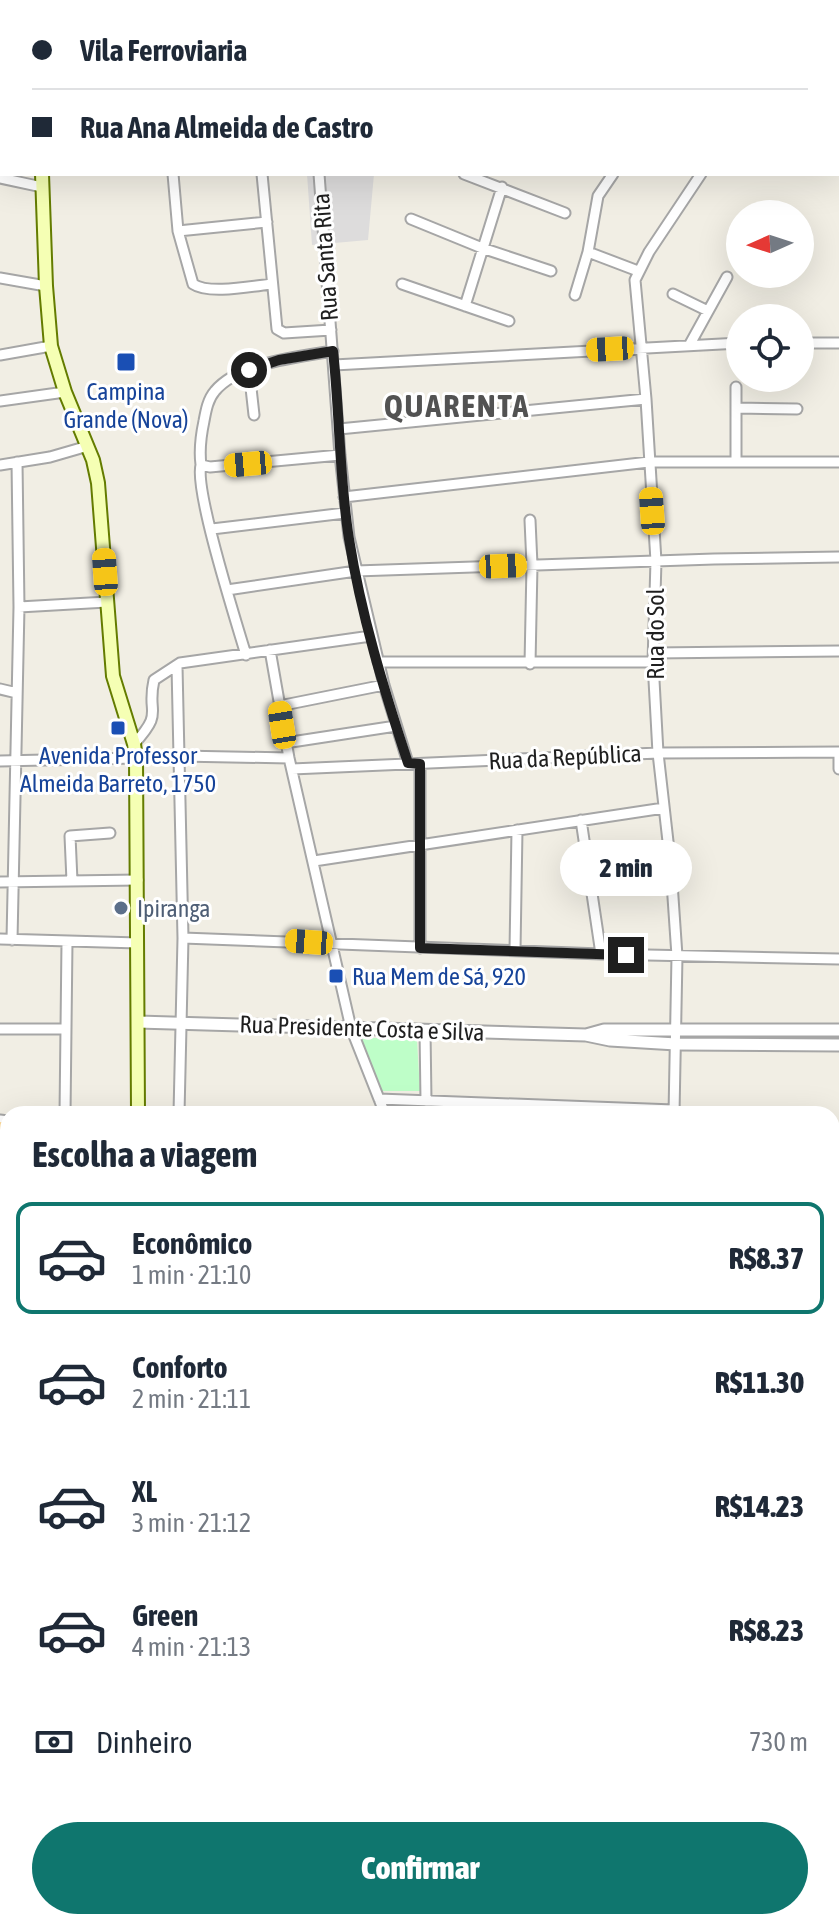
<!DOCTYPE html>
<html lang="pt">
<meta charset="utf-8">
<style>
:root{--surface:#fff;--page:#f2f2f3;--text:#1f2937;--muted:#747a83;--line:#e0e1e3;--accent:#0f766e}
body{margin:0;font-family:"Asap Condensed",sans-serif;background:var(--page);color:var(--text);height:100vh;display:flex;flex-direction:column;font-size:30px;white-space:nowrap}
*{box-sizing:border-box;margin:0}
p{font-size:26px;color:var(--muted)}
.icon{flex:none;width:44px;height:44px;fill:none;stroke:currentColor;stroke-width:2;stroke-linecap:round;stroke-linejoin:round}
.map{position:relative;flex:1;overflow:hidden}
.details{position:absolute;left:0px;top:1106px;width:840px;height:824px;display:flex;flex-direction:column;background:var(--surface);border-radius:24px 24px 0 0;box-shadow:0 8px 32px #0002}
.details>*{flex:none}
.guide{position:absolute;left:0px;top:0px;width:840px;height:176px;box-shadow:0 8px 32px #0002;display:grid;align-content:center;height:176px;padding:0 32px;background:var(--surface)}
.needle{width:52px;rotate:267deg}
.fabs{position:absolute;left:726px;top:200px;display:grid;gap:16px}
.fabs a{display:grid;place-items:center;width:88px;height:88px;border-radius:50%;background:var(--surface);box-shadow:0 8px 32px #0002;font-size:40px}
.end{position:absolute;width:36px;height:36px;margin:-18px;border:10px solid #1f1f1f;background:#fff;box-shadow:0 0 0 4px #fff}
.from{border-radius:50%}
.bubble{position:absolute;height:56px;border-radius:28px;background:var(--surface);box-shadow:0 8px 32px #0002;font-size:26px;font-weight:800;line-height:56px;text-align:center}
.car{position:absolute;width:24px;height:48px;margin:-24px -12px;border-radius:10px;box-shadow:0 0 6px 2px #0007;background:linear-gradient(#f5c518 24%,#345 0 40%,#f5c518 0 76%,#345 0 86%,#f5c518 0)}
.guide b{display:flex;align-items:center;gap:28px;height:76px;font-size:30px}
.guide b+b{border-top:2px solid var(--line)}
.guide i{width:20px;height:20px;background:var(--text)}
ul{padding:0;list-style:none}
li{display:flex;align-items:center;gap:24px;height:112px;margin:0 16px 12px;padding:0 16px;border:4px solid transparent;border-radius:16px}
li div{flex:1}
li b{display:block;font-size:30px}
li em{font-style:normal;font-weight:800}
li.active{border-color:var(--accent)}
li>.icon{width:72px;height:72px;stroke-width:1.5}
h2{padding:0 32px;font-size:36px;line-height:96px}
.pay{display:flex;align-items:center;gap:20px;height:88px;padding:0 32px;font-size:30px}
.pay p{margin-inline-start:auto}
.button{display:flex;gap:16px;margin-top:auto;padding:16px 32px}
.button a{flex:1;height:92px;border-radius:48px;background:var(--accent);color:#fff;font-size:32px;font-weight:800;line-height:92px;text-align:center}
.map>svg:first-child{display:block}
.residential{fill:#dddcdc}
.forest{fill:#a2d495}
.park{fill:#befec8}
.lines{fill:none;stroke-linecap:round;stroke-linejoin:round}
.stream{stroke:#a1cee2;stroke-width:3}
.minor-casing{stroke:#a6a6a6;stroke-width:13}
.tertiary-casing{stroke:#a6a6a6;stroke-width:15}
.secondary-casing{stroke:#647c00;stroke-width:16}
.primary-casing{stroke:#9a7400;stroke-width:18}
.minor{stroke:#fff;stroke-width:9}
.tertiary{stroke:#fff;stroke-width:11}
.secondary{stroke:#f5ffb4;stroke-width:12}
.primary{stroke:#ffdc9b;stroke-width:14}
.route{stroke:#1f1f1f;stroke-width:10}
.transit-dot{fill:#1a4fb4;stroke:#fff;stroke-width:3}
.service-dot{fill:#5c6f8a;stroke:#fff;stroke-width:3}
.labels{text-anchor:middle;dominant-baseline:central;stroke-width:6;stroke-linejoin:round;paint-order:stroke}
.street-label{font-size:24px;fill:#1f1f1f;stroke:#fff}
.transit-label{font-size:24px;fill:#164399;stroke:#fff}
.service-label{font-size:24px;fill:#4e5e75;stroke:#fff;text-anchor:start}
.district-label{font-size:32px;font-weight:bold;letter-spacing:2px;fill:#525252;stroke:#fff}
</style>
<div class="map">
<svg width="839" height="1930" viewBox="0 0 839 1930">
<rect width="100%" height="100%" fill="#f1eee4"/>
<!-- residential -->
<path class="residential" d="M307 174H374L368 240 312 245Z"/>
<!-- forest -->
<path class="forest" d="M598 1032 839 1033V1042L597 1038Z"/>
<!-- park -->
<path class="park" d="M354 1037 417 1040 420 1091H373Z"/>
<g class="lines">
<!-- stream -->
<path class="stream" d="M424 1922 428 1930"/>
<defs>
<path id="minor" d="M93 0V2
M120 0V2
M136 0 137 2
M213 0 214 2
M307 0V2
M412 2 413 0
M430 2V0
M611 2 612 0
M0 116H2
M173 174 178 231 193 284C209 295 252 286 272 284
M262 174 277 329 284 333 331 330
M319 174 340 455 349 537 384 685 408 763
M464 174 565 213
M0 178 42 187
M411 219 482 248 551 271
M178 231 267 222
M588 252 638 271
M0 278 46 286
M402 284 509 321
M673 294 708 311
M575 295 588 252 598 196 613 174
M465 306 502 187
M800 343H839
M690 344 727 277
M333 351C298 357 238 363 215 391 208 399 206 410 204 421 201 435 199 450 201 465L210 467 340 455
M0 355 51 346
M334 365 740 343
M249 370 254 415
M736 387V461
M0 401 65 392
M738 408 797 409
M339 429 646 399
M0 465 50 457 88 446
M201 465C194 490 236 621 246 655
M344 497 649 462H839
M530 520 532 565 530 664
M212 529 345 513
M227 590 356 571 714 559 839 557
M19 607 107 602
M270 650 289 758 351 1028 385 1114
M654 653 839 651
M378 662H653
M177 666 183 938 179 1114
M0 689 17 693
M279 706 384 685
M285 743 396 726
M134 744C165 710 146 715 154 680L180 663 371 636
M839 752V769
M180 756 289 758
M0 761 136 758
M420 764V948
M292 769 658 753 839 752
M581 820 601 954
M314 861 664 808
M72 881 70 836 110 833
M0 882 138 880
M183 938 601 954 839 959
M0 939 138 943
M12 940 19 607 17 462
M515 950 517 830
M0 1029H66
M425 1030 426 1101
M379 1099 674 1110
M65 1114 67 942
M674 1114 677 956 671 868 658 753 653 662 656 561 646 399 635 280 649 252 701 174
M0 1120 8 1121
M0 1241H8
M0 1308H8
M0 1320H8
M832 1323H839
M832 1335H839
M0 1408H8
M832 1413H839
M0 1493H8
M832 1545 839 1551
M832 1579 839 1582
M0 1580H8
M0 1592H8
M832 1618 839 1619
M832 1654H839
M0 1682H8
M832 1717H839
M0 1773H8
M832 1781H839
M0 1784H8
M832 1897H839
M0 1898H8
M51 1922V1930
M197 1922 198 1930
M490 1922V1930
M567 1922V1930
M651 1922V1930
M721 1922V1930
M780 1922V1930"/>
<path id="tertiary" d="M138 1022 586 1035 610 1040 676 1044 839 1045
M586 1035 604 1030H839"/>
<path id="secondary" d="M56 2V0
M42 174 46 286 51 346 65 392 93 460 98 483 113 676 134 744 136 758 138 1114
M134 1922V1930"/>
<path id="primary" d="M739 0 742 2
M754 0 757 2
M838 63H839
M838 75 839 76
M0 1129 8 1144
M0 1165 8 1179
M387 1922 392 1930
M403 1922 407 1930"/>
</defs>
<!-- minor casing -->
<use href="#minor" class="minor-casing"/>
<!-- tertiary casing -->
<use href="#tertiary" class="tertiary-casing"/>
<!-- secondary casing -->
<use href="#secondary" class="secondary-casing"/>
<!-- primary casing -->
<use href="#primary" class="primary-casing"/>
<!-- minor -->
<use href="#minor" class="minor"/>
<!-- tertiary -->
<use href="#tertiary" class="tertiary"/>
<!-- secondary -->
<use href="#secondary" class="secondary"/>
<!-- primary -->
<use href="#primary" class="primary"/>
</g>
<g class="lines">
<!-- route -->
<path class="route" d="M249 370 279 360 333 351C340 414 339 477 349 539 361 615 384 690 408 763L420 764V948L626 955"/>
</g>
<!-- markers -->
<g class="transit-dot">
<rect x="116" y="352" width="20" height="20" rx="4"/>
<rect x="110" y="720" width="16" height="16" rx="4"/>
<rect x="328" y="968" width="16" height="16" rx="4"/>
</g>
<circle class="service-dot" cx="121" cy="908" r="8"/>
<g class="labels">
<!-- street labels -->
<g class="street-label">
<text transform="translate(325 257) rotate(-94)">Rua Santa Rita</text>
<text transform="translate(655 634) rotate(-90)">Rua do Sol</text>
<text transform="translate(565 757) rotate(-3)">Rua da República</text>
<text transform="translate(362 1028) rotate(2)">Rua Presidente Costa e Silva</text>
</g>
<!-- transit labels -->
<g class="transit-label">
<text x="126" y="391">Campina<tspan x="126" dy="28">Grande (Nova)</tspan></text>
<text x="118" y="755">Avenida Professor<tspan x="118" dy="28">Almeida Barreto, 1750</tspan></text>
<text x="352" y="976" text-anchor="start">Rua Mem de Sá, 920</text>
</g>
<!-- service labels -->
<g class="service-label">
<text x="137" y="908">Ipiranga</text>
</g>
<!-- district labels -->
<g class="district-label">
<text x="457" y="405">QUARENTA</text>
</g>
</g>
</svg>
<div class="fabs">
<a><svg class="needle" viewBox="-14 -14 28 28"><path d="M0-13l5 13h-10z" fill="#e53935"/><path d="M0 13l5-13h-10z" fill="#747a83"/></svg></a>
<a><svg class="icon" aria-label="locate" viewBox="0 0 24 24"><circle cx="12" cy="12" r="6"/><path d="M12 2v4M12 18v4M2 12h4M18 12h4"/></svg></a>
</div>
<i class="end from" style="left:249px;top:370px"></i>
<i class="end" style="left:626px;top:955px"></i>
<div class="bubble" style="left:560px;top:840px;width:132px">2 min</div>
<i class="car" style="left:610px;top:349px;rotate:267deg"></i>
<i class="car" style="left:248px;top:464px;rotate:265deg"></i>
<i class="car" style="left:652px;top:511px;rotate:356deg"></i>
<i class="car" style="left:503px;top:566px;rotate:88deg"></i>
<i class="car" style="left:105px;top:572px;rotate:356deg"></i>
<i class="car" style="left:282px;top:725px;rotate:351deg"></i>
<i class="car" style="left:309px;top:942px;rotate:274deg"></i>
<div class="guide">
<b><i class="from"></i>Vila Ferroviaria</b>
<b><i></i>Rua Ana Almeida de Castro</b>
</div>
<section class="details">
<h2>Escolha a viagem</h2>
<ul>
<li class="active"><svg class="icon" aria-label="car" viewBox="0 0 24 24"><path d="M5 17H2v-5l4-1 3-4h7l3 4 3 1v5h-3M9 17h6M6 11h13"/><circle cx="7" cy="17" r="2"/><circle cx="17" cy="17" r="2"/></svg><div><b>Econômico</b><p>1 min · 21:10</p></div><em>R$8.37</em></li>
<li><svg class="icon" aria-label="car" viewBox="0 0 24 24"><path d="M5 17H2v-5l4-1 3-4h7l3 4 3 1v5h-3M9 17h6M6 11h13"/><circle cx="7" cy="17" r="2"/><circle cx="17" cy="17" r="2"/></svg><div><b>Conforto</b><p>2 min · 21:11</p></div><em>R$11.30</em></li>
<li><svg class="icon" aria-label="car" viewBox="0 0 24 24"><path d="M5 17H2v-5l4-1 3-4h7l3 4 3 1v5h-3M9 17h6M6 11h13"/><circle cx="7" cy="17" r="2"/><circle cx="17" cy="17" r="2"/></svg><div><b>XL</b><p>3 min · 21:12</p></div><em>R$14.23</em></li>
<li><svg class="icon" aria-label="car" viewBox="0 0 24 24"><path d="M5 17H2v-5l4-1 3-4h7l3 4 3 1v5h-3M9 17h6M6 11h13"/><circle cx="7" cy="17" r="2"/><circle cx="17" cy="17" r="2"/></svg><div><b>Green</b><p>4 min · 21:13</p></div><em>R$8.23</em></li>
</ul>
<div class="pay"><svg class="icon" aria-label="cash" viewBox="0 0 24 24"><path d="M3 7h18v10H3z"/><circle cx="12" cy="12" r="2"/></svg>Dinheiro<p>730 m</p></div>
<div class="button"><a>Confirmar</a></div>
</section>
</div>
